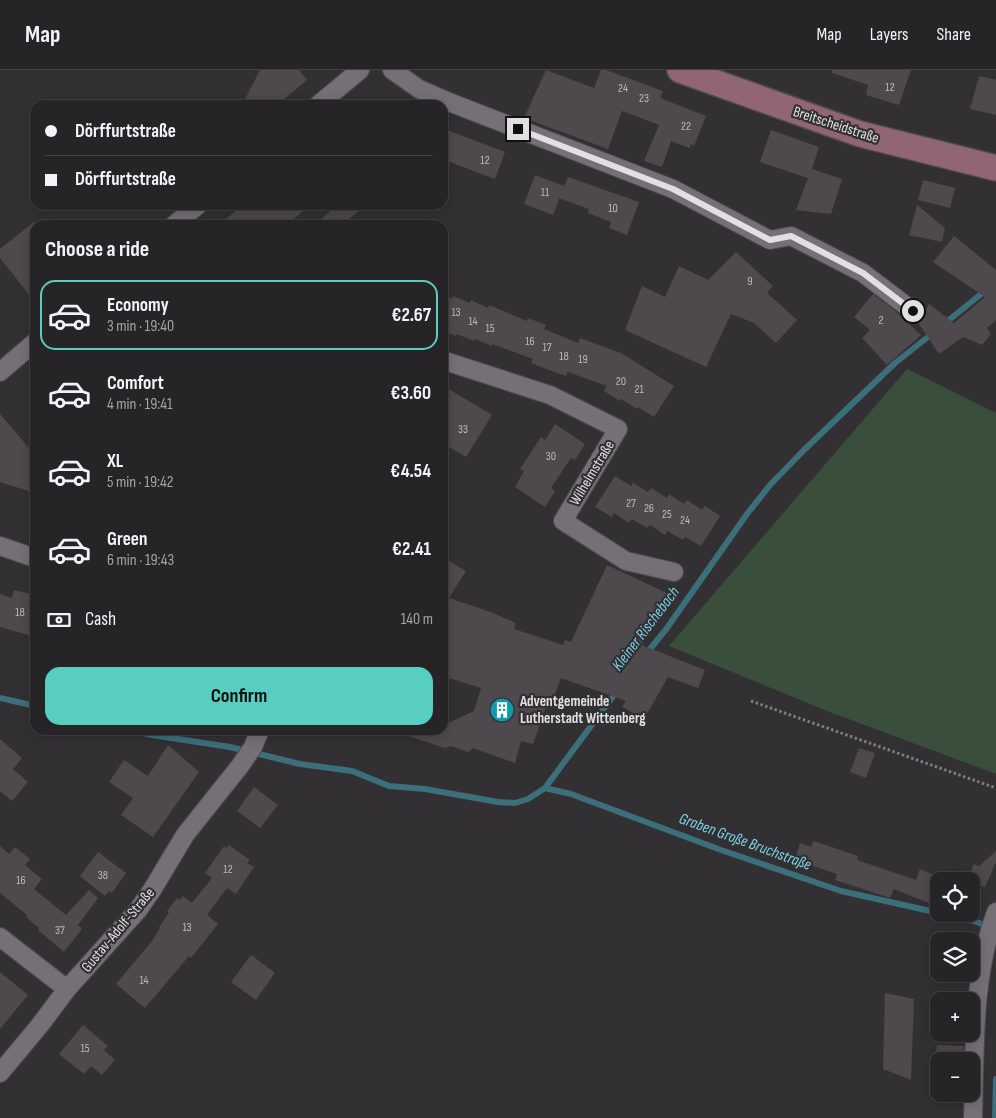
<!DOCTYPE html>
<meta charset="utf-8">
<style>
:root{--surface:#262427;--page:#323033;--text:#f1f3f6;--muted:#a4a4a7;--line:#424144;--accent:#58cec0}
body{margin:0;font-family:"Sofia Sans Condensed",sans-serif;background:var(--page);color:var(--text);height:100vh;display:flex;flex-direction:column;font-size:19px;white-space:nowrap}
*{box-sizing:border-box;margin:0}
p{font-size:16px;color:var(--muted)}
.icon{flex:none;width:28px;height:28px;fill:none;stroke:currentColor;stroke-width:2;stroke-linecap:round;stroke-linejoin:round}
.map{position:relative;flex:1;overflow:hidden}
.side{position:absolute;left:30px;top:150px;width:418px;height:515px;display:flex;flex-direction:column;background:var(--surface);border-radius:15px;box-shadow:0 2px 12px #0003,0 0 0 1px var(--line)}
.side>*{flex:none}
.top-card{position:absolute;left:30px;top:30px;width:418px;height:110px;border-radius:15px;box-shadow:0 2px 12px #0003,0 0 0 1px var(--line);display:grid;align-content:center;height:110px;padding:0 15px;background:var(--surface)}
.controls{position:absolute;left:930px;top:802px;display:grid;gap:10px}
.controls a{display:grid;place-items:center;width:50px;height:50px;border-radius:10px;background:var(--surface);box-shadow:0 2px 12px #0003,0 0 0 1px var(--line);font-size:25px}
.end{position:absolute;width:22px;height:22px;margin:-11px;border:6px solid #e1dfe2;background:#111;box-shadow:0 0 0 2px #111}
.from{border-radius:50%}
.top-card b{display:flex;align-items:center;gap:18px;height:48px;font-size:19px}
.top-card b+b{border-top:1px solid var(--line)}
.top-card i{width:12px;height:12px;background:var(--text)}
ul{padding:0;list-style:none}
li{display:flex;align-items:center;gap:15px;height:70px;margin:0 10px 8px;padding:0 5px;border:2px solid transparent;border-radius:15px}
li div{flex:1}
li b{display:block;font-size:19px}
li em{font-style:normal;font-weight:700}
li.current{border-color:var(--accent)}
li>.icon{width:45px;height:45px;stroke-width:1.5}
h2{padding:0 15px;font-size:22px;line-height:60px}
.pay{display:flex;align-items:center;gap:12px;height:55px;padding:0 15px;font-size:19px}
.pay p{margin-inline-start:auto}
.cta{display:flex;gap:10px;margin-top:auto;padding:10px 15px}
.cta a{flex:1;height:58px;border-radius:15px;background:var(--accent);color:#111;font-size:20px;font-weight:700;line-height:58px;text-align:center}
header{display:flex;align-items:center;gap:30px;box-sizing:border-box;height:70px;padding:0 25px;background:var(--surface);border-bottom:1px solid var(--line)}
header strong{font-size:24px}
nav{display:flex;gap:28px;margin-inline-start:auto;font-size:18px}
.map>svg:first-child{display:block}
.green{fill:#394e3b}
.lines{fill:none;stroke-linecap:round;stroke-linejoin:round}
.stream{stroke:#3b6f7a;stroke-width:6}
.building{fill:#4d494d}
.street-casing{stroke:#4e4c4f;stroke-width:20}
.secondary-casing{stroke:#4e4c4f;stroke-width:28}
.path{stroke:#7e7c7f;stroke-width:3;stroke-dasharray:2.5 2.5;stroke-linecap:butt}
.street{stroke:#747075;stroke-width:18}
.secondary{stroke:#916571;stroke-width:25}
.route{stroke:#e1dfe2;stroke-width:6}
.labels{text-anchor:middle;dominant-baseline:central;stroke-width:4.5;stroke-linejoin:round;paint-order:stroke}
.number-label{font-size:12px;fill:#bcbabd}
.street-label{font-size:15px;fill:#e1dfe2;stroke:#333034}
.poi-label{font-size:15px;font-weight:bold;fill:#e1dfe2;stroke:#333034;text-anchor:start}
.water-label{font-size:16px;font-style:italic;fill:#7bd3e5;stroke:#333034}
</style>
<header>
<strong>Map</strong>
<nav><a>Map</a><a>Layers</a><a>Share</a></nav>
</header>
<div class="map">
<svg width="996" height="1048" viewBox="0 0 996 1048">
<rect width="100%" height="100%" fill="#333034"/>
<!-- green -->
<path class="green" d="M907 299 996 343V704L827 641 669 576Z"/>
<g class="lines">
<!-- stream -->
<path class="stream" d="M944 254 996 212
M646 584 667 558 747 444 770 415 804 380 895 293 933 263
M0 628 35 636
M131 660 152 665 230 677 300 694 352 701 389 716 425 719 498 732 515 733 528 729 545 718 617 621
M545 718 571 724 721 780 841 821 939 843
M944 844 971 850 990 857
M995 1048 996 1009"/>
</g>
<!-- building -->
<path class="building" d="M260 0H299L307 10 277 35H242Z
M546 0 594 18 601 0H606L663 21 660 28 706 46 694 76 691 74 690 78 671 71 662 97 644 91 659 55 622 41 608 79 524 48Z
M832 0H911L899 35 866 25 868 15 832 3Z
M979 6 996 10V45L970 39Z
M442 58 505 82 495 109 442 89Z
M771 60 819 77 812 99 842 109 831 144 796 140 808 108 760 92Z
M535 105 564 116 553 145 524 134Z
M568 107 639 132 627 165 609 158 611 152 588 143 589 139 559 128Z
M923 110 955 118 950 138 918 130Z
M249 135H311L286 155H219L239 138 244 140Z
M338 135H366L342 155H314Z
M917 135 945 158 942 172 909 165Z
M35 151V232L0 188V179Z
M954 166 996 200V250L987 258 991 264 982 275 963 267 939 284 917 251 922 247 929 234 954 253 985 227 933 192Z
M736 182 773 216 767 223 797 250 776 273 754 253 731 244 706 297 625 260 642 216 665 227 679 196 708 210Z
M873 224 892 238 921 265 887 295 862 268 870 260 854 247Z
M442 225 452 229 453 226 470 233 471 230 488 238 489 235 527 251 528 248 546 255 544 259 578 273 580 268 621 283 674 316 654 347 638 337 637 339 621 329 620 331 604 321 607 316 568 302 566 306 549 300 531 293 533 289 493 274 492 276 475 269 474 271 457 264 456 266 442 261Z
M442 315 492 345 466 387 442 373Z
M0 344 35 385V423L0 412Z
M555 354 585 374 575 390 571 388 551 418 555 421 545 437 515 417 524 401 520 399 541 367 545 370Z
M615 406 631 416 633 413 648 422 651 418 667 428 669 424 684 434 687 430 702 440 705 436 720 446 701 476 685 467 683 470 667 461 665 465 650 455 647 458 632 449 629 453 614 443 612 447 595 437Z
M449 491 466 501 449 528 488 541 516 553 514 559 563 575 565 570 571 572 607 495 669 524 642 575 705 600 698 618 668 607 644 649 622 637 626 631 561 608 552 632 548 631 533 674 521 671 515 693 473 678 468 682 451 676 445 678 400 663V660H442V650L450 652 474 641 481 618 442 606V501Z
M14 520 35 525V567L0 557V524L12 528Z
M0 669 22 688 13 699 28 712 12 731 0 721Z
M168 675 199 702 153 767 121 745 133 728 109 712 124 690 148 706Z
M859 678 875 683 866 708 850 702Z
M254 717 278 735 260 758 237 741Z
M814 771 858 786 857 790 916 810 920 799 939 807V837L894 819 890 828 835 810 837 804 795 790 800 773 811 777Z
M229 775 250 790 247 793 254 797 236 824 227 818 207 845 218 854 191 888 189 886 145 938 116 914 152 871 160 858 159 857 169 843 167 841 177 828 180 830 183 826 192 833 212 808 205 803 224 776 226 778Z
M0 776 9 784 15 777 30 789 25 795 42 809 34 819 66 845 89 820 98 828 78 855 82 859 64 882 38 860 39 858 26 847 27 845 0 823Z
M996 781V792L985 817 967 810 974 794 979 796Z
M98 782 126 803 112 823 109 821 105 826 80 806Z
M251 885 274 902V904L256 930 231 912Z
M0 902 28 925 0 959Z
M885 923 914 929 911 1010 883 999Z
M83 955 108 976 104 980 115 990 102 1005 91 996 84 1004 59 984Z
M937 975 964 976V991H935Z"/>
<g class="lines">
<defs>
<path id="street" d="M392 0 419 19 449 32 673 119 770 170 791 166 863 203 913 241
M318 35 360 0
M174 155 198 135
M442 290 550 325 618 359 563 451 626 491 674 502
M0 302 35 272
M0 476 35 488
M0 867 67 919
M0 1003 40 955 67 919 138 840 152 820 185 765 240 696 253 677 260 660
M973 1048C975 980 972 907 996 842"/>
<path id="secondary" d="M680 0 860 64 996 98"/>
</defs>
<!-- street casing -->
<use href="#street" class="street-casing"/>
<!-- secondary casing -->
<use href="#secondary" class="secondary-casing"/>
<!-- path -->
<path class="path" d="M751 631 996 718"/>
<!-- street -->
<use href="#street" class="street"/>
<!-- secondary -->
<use href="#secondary" class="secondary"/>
</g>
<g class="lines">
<!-- route -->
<path class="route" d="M518 59 673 119 770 170 791 166 863 203 913 241"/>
</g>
<!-- icons -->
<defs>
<symbol id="building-disc" viewBox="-11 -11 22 22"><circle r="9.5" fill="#0f9aa8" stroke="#333034"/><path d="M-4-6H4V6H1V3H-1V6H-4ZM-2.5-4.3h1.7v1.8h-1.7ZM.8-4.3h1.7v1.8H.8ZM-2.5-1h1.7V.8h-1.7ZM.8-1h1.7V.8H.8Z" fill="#fff"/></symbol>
</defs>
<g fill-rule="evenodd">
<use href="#building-disc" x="488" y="626" width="28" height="28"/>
</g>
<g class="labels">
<!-- number labels -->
<g class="number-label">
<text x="890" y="17">12</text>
<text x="623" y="18">24</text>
<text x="644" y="28">23</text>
<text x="686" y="56">22</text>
<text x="485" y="90">12</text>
<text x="545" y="122">11</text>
<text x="613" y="138">10</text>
<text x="750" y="211">9</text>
<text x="456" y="242">13</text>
<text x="881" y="250">2</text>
<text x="473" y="251">14</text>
<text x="490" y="258">15</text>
<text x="530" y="271">16</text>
<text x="547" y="277">17</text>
<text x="564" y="286">18</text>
<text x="583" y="289">19</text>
<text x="621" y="311">20</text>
<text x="639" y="319">21</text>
<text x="463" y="359">33</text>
<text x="551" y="386">30</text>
<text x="631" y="433">27</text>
<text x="649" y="438">26</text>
<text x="667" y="444">25</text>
<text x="685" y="450">24</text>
<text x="20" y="542">18</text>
<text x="228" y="799">12</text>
<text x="103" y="805">38</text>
<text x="21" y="810">16</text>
<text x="187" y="857">13</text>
<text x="60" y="860">37</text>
<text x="144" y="910">14</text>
<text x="85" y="978">15</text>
</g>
<!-- street labels -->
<g class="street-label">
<text transform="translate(836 55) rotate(18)">Breitscheidstraße</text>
<text transform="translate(592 403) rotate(-59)">Wilhelmstraße</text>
<text transform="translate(118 860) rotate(-50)">Gustav-Adolf-Straße</text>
</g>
<!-- poi labels -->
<g class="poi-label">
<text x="520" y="631">Adventgemeinde<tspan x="520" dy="17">Lutherstadt Wittenberg</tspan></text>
</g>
<!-- water labels -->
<g class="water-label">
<text transform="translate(646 559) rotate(-53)">Kleiner Rischebach</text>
<text transform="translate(745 772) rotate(20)">Graben Große Bruchstraße</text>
</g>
</g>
</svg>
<div class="controls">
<a><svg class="icon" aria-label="locate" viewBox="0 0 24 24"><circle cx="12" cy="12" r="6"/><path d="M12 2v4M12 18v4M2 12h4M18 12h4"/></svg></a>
<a><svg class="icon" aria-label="layers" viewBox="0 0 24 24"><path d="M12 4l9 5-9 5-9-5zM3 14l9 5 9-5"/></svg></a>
<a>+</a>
<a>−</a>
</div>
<i class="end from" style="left:913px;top:241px"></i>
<i class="end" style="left:518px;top:59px"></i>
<div class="top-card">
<b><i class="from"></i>Dörffurtstraße</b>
<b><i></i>Dörffurtstraße</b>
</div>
<section class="side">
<h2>Choose a ride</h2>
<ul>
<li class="current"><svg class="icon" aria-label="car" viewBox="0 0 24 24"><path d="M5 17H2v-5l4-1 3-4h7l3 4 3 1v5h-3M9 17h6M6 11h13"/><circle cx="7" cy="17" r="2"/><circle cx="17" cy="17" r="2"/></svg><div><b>Economy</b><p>3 min · 19:40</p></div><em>€2.67</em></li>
<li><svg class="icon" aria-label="car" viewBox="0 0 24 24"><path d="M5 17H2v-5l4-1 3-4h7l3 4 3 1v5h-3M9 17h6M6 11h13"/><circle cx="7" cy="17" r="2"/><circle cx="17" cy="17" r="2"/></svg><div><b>Comfort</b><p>4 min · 19:41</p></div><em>€3.60</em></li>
<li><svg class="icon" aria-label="car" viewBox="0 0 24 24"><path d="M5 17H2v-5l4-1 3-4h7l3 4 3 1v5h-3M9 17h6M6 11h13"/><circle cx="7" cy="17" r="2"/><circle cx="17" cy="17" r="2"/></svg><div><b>XL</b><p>5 min · 19:42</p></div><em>€4.54</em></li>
<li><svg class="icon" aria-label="car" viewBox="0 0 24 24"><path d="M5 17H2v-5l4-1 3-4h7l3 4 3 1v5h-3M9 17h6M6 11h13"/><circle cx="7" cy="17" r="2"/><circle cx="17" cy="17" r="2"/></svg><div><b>Green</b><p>6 min · 19:43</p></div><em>€2.41</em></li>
</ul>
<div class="pay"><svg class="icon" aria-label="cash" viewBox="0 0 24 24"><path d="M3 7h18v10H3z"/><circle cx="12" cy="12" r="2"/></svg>Cash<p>140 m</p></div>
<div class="cta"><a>Confirm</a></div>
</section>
</div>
